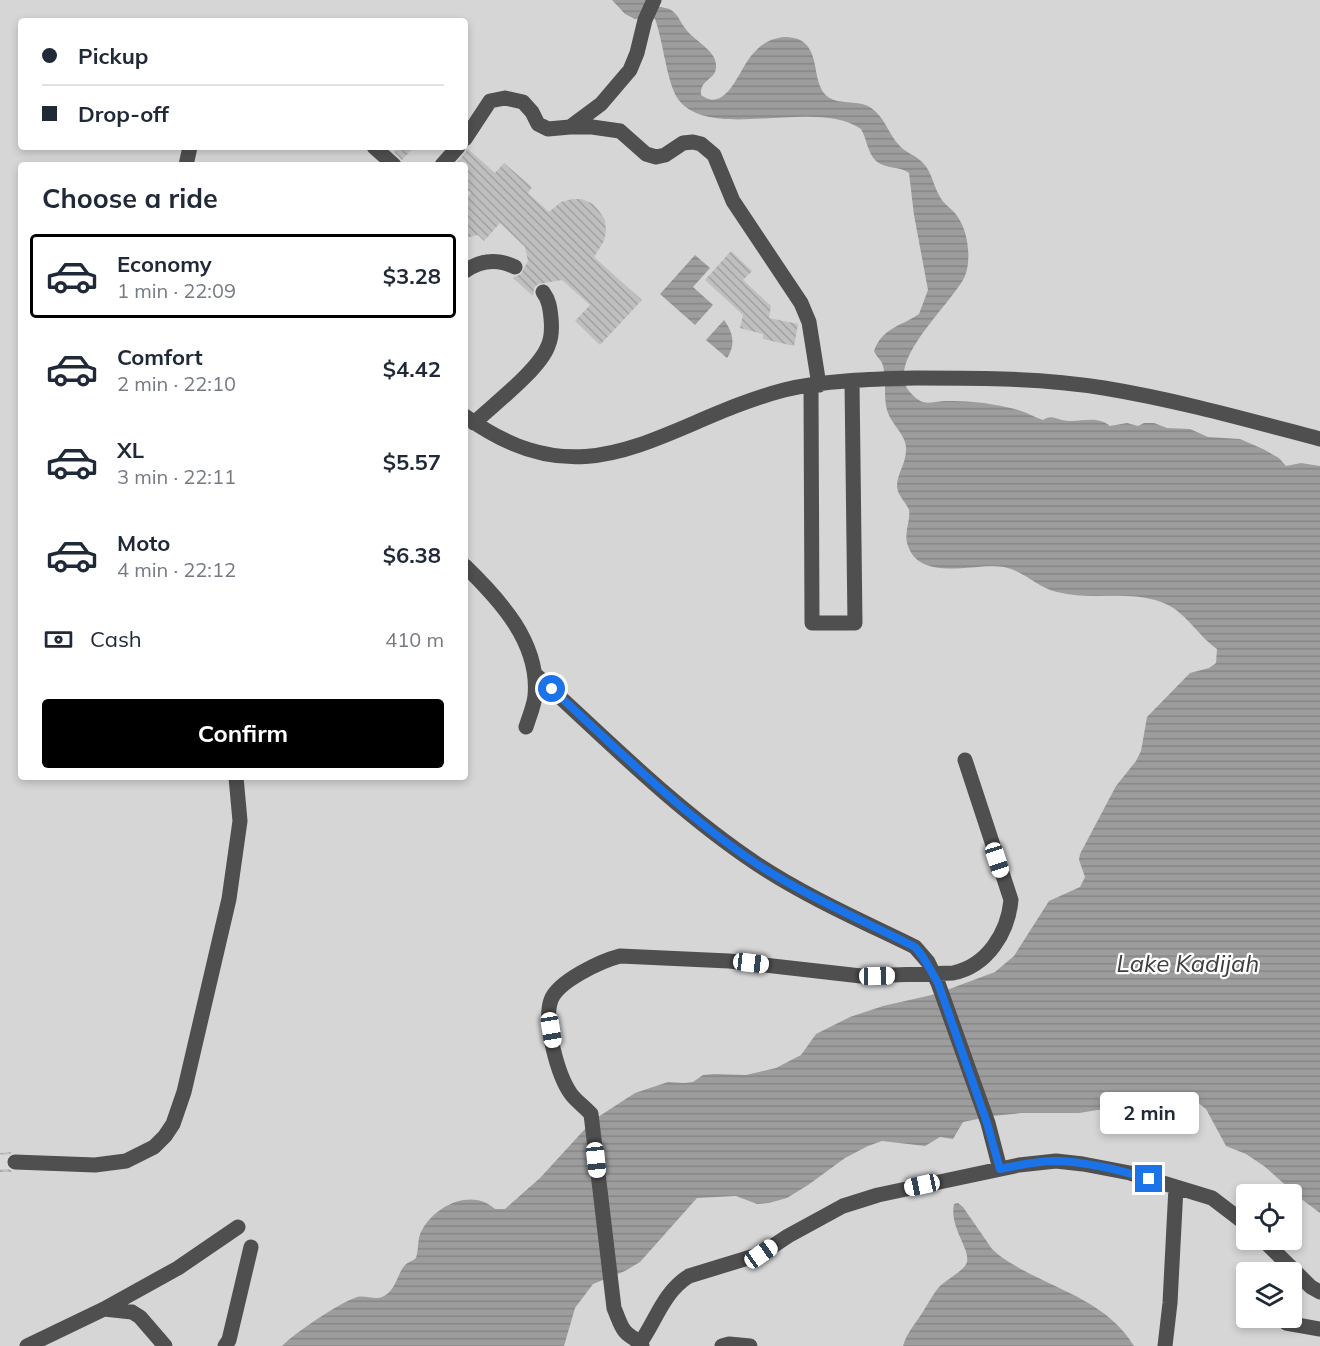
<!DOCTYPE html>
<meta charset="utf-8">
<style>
:root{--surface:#fff;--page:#f6f6f7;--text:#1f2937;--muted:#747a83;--line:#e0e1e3;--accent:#000}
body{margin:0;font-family:Mulish,sans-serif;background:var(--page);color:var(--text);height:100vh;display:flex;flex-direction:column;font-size:22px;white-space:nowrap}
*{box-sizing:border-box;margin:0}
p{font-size:20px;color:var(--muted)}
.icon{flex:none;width:33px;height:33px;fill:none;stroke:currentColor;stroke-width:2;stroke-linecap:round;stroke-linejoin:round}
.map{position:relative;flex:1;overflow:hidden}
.side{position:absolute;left:18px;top:162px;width:450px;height:618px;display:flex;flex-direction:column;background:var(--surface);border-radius:6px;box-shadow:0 3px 9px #0003}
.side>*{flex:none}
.banner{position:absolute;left:18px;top:18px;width:450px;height:132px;border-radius:6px;box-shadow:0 3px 9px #0003;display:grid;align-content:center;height:132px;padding:0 24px;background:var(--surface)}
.tools{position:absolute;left:1236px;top:1184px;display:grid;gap:12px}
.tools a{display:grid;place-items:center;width:66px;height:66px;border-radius:6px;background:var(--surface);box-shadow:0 3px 9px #0003;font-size:30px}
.end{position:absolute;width:27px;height:27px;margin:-14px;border:8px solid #1a73e8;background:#fff;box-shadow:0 0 0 3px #fff}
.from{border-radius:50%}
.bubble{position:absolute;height:42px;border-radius:6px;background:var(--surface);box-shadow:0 3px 9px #0003;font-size:20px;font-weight:700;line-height:42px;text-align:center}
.car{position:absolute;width:18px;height:36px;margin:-18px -9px;border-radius:8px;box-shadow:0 0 4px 2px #0007;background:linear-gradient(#fff 24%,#345 0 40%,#fff 0 76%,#345 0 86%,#fff 0)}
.banner b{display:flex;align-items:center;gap:21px;height:57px;font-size:22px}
.banner b+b{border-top:2px solid var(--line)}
.banner i{width:15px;height:15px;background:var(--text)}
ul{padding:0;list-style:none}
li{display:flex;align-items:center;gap:18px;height:84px;margin:0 12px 9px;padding:0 12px;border:3px solid transparent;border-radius:6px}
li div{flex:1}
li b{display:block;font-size:22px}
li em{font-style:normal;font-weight:700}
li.selected{border-color:var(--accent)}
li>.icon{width:54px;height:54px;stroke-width:1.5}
h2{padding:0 24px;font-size:27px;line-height:72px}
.pay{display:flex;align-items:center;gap:15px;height:66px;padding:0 24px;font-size:22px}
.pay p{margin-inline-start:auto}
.primary-button{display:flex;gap:12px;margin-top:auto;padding:12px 24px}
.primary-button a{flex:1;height:69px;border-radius:6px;background:var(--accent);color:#fff;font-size:24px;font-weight:700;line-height:69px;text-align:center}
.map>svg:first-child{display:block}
.green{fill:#d6d6d6;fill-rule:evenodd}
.water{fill:url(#water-rules)}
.building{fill:url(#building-back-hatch)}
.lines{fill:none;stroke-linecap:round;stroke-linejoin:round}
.minor-tunnel{stroke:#d9d9d9;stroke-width:15;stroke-dasharray:15 8;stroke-linecap:butt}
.minor{stroke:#4f4f4f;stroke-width:15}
.route{stroke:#1a73e8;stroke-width:8}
.labels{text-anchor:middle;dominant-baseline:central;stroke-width:4.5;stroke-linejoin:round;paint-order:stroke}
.water-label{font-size:24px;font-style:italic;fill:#3e3e3e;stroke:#fff}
</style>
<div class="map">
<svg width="1320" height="1346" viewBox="0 0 1320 1346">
<defs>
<pattern id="water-rules" width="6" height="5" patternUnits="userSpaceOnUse" patternTransform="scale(1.5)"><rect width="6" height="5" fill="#9d9d9d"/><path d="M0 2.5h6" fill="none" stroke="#858585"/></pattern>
<pattern id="building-back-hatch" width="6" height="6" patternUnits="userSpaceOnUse" patternTransform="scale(1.5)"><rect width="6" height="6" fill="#bfbfbf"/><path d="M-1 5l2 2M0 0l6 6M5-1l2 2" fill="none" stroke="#a2a2a2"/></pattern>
</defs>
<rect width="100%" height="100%" fill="#fff"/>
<!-- green -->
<path class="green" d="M0 0H1320V1346H0ZM21 21H465V147H21ZM21 165H465V777H21ZM1246 1194H1292V1239H1246ZM1246 1272H1292V1317H1246Z"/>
<!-- water -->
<path class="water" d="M612 0C621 0 642 0 650 0 653 1 654 5 657 6 662 8 666 7 671 10 678 14 680 22 685 28 693 41 718 50 716 68 715 80 700 79 701 95 726 114 739 70 751 56 760 45 770 38 785 37 790 37 797 38 802 41 821 54 811 84 828 97 840 105 855 100 868 106 884 115 887 131 898 144 905 153 916 155 923 163 932 172 933 185 939 195 942 202 949 207 954 212 963 222 967 236 968 249 969 257 968 269 965 276 952 304 885 361 909 391 912 395 919 401 923 402 929 404 939 401 946 401 955 401 964 401 973 402 987 403 1004 406 1018 410 1026 412 1034 417 1043 420 1051 415 1054 418 1062 420 1078 424 1095 414 1110 426L1127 423 1138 426 1144 423H1154L1167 428 1190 429 1208 437 1240 439 1263 449 1279 458 1286 466 1301 463 1320 466V1213L1300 1198 1264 1166 1246 1154 1226 1146 1206 1109 1197 1102 1181 1096 1164 1094 1142 1096 1110 1108 1079 1113H1022L992 1116 963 1122 953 1139 940 1137 925 1146 882 1141 868 1146 845 1158 808 1185 787 1198 769 1203 757 1204 736 1196 697 1198 640 1262 625 1271 593 1284 575 1308 564 1346H282C296 1332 339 1303 357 1297 367 1295 376 1301 384 1296 396 1290 397 1274 405 1265 408 1262 413 1261 416 1258 419 1249 417 1238 422 1230 436 1205 472 1188 495 1209H505L540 1178 584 1130 598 1117 635 1093 668 1082 684 1083 693 1082 703 1075 714 1074 746 1075 776 1068 801 1055 816 1034 850 1017 883 1006 936 994 995 972 1014 956 1049 901 1080 887 1085 877 1079 860 1080 854 1116 786 1136 761 1141 751 1147 717 1190 673 1209 668 1216 663 1217 649C1197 635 1185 610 1161 602 1127 590 1091 601 1057 592 1038 588 1024 571 1004 567 976 562 921 583 908 546 903 533 911 521 909 510 906 502 897 495 897 486 897 473 907 463 906 447 905 436 896 428 891 419 881 402 888 385 883 366 882 360 876 357 874 351 883 327 900 327 919 314L928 290 914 215 909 173C900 166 885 169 876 161 867 152 867 139 861 129 816 97 710 143 678 99 667 84 663 40 655 19L650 15 635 19 625 14Z
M695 255 710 268 693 287 713 305 695 325 660 294Z
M724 320C733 332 736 345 727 358L706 340Z
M958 1203 963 1207 992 1249 1000 1256C1043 1287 1105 1297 1134 1346H903C907 1332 916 1323 924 1310 929 1302 933 1294 939 1287 946 1280 965 1270 967 1262 970 1248 949 1227 954 1204Z"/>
<!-- building -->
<path class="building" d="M398 147H414L402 160 394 152Z
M468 149 495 173 504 163 532 187 528 193 549 212 561 202 572 199H582L593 204 599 211 605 220 606 231 604 241 594 257 642 300 600 345 575 321 590 305 562 280 538 284 534 288 533 296 513 278 521 274 528 261 525 247 500 223 484 241 478 235 465 238V200L471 193 465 187V165H455Z
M731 251 752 271 743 280 771 306 769 318 798 324 794 346 763 339V334L740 328 743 315 705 280Z
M12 1152 6 1157 5 1162 12 1172H0V1153Z"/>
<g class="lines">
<!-- minor-tunnel -->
<path class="minor-tunnel" d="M0 1162H15"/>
<!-- minor -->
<path class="minor" d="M570 127H592L620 131 646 154 656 157 665 155 683 143 693 142 701 144 714 155 733 201 801 303 809 322 819 385
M465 139 490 101 505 98 523 102 532 112 538 124 548 129 570 127 601 104 630 70 637 53 645 20 654 0
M374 147 394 165
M186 165 190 147
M442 165 458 147
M465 271C481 260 497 258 515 267
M811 385 812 623H855L852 382
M465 416C589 507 663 422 784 390 824 380 877 379 919 378 981 378 1043 378 1104 388 1177 400 1248 420 1320 439
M474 423C494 404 539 370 548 346 552 337 552 328 551 318 550 308 549 300 543 292
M465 566C500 600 540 643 535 696 534 706 529 717 526 727
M535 674C606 739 676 810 757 864 807 897 862 921 915 947L928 962 938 983 988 1123 1000 1169
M15 1162 95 1165 126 1161 154 1147 165 1136 173 1124 184 1092 229 899 240 821 236 777
M1262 1239 1311 1287 1320 1292
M104 1309 132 1312 140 1317 165 1346
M1286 1323 1320 1329
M27 1346 104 1309 178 1268 238 1227
M225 1346 229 1340 251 1247
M638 1346C656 1322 662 1293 689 1276L761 1254 788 1236 843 1206 878 1195 1019 1165 1056 1161 1083 1164 1130 1173 1212 1198 1246 1224
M642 1346 641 1342C621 1333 622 1327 614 1308L591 1114C585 1107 576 1101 571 1094 558 1076 543 1022 551 1000 558 981 601 961 620 956L729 961 861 976 953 973C987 966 1008 933 1011 900L965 760
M722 1346 729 1344 750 1346
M1165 1346 1170 1303 1176 1187"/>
</g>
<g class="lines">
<!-- route -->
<path class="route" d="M552 689C618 750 682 814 757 864 808 897 862 920 915 947 926 959 930 970 938 983L987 1123 1000 1169C1018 1165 1037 1161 1056 1161 1087 1162 1120 1170 1149 1179"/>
</g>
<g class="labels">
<!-- water labels -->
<g class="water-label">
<text x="1188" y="963">Lake Kadijah</text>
</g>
</g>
</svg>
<div class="tools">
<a><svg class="icon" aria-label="locate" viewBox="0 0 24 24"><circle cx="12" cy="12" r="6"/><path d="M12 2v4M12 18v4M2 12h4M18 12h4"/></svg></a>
<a><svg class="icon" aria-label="layers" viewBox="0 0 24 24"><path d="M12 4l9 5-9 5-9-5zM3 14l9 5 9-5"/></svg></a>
</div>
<i class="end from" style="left:552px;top:689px"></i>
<i class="end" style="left:1149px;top:1179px"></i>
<div class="bubble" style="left:1100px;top:1092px;width:99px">2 min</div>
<i class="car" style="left:997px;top:860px;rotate:162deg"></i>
<i class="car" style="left:751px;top:963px;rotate:97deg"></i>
<i class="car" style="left:877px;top:976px;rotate:89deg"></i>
<i class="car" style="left:551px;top:1030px;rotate:171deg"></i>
<i class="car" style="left:596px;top:1160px;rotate:174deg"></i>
<i class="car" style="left:922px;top:1185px;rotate:258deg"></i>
<i class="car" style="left:761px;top:1254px;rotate:55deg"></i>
<div class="banner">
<b><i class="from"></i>Pickup</b>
<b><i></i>Drop-off</b>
</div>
<section class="side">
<h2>Choose a ride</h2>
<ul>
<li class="selected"><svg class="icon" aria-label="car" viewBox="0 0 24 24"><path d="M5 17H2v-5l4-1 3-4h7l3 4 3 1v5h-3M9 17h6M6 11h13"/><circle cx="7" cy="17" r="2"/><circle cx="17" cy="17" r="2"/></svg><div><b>Economy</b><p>1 min · 22:09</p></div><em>$3.28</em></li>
<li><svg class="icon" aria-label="car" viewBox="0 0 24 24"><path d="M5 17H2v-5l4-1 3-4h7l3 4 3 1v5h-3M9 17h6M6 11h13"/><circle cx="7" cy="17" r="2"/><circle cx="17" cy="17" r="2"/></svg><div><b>Comfort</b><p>2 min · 22:10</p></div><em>$4.42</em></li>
<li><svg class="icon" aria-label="car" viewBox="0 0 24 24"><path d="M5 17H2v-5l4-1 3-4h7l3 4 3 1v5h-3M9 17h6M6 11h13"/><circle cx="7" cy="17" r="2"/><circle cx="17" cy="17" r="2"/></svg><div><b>XL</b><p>3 min · 22:11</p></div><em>$5.57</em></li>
<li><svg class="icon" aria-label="car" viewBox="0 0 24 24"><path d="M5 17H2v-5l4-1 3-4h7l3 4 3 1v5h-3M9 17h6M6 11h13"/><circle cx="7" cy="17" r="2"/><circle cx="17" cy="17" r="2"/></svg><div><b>Moto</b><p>4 min · 22:12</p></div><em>$6.38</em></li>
</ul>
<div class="pay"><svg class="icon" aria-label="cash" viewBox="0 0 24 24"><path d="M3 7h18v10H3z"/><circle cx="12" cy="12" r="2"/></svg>Cash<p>410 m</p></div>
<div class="primary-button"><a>Confirm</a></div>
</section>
</div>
